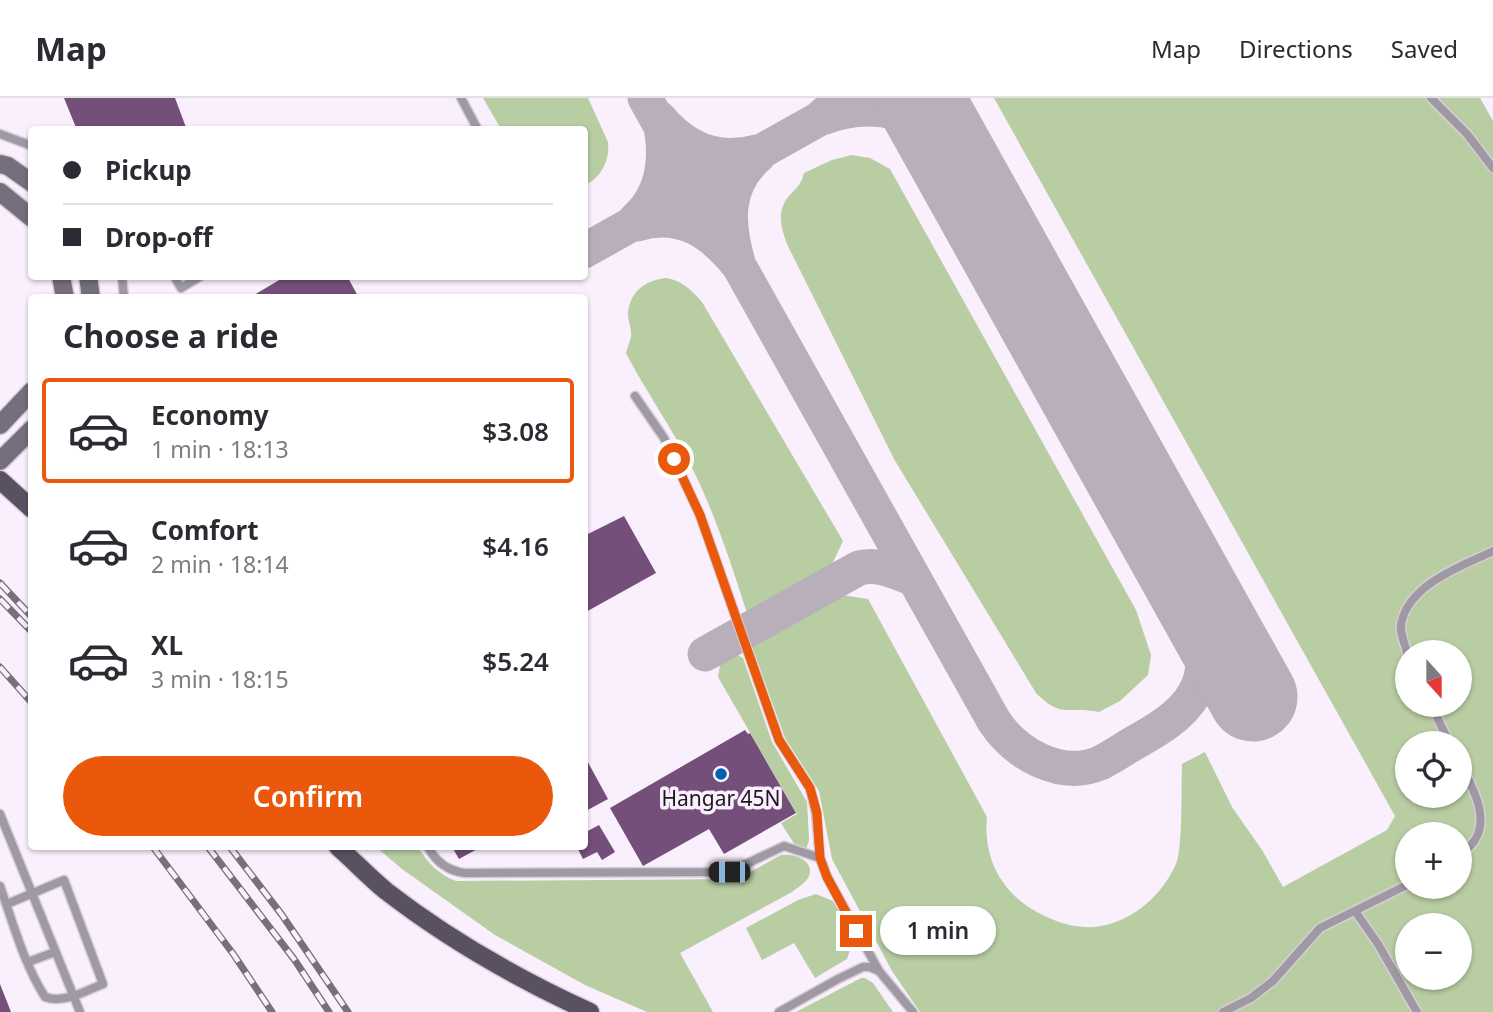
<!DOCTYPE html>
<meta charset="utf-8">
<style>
:root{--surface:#fff;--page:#f7f7f7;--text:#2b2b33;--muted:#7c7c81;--line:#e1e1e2;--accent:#ea580c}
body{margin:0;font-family:"Noto Sans",sans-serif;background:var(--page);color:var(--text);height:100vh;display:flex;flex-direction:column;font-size:26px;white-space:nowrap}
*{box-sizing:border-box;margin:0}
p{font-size:23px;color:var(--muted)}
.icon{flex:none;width:38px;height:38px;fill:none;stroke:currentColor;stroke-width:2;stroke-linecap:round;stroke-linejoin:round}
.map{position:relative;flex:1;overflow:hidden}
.panel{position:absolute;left:28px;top:196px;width:560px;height:556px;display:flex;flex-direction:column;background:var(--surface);border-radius:7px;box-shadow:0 2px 5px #0004}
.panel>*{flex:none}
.banner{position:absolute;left:28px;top:28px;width:560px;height:154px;border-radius:7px;box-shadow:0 2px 5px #0004;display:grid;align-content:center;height:154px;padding:0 35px;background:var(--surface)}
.needle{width:46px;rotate:159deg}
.controls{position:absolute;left:1395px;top:542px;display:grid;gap:14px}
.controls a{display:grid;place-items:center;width:77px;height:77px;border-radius:50%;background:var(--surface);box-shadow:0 2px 5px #0004;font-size:35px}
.end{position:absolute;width:32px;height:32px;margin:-16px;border:9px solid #ea580c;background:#fff;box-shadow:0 0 0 4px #fff}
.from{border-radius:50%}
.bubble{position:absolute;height:49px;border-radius:24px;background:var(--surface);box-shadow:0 2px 5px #0004;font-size:23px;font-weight:600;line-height:49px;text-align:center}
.car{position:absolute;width:21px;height:42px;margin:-21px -10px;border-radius:9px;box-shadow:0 0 5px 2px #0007;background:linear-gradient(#222 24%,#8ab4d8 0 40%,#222 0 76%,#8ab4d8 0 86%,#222 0)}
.banner b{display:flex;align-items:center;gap:24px;height:66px;font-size:26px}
.banner b+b{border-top:2px solid var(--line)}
.banner i{width:18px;height:18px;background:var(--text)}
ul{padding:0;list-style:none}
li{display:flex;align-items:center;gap:21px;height:105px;margin:0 14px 10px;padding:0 21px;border:4px solid transparent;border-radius:7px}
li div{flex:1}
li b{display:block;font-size:26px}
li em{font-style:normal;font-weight:600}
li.on{border-color:var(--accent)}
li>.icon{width:63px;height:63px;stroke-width:1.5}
h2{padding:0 35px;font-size:32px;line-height:84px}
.action{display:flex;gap:14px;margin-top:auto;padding:14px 35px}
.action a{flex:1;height:80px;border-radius:42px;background:var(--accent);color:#fff;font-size:28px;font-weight:600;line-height:80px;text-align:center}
header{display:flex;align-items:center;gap:42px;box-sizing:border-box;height:98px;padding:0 35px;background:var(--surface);border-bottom:2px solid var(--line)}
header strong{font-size:33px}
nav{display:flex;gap:38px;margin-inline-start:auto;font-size:24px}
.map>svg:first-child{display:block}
.green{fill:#b8cda2;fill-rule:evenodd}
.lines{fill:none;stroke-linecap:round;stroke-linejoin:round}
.taxiway{stroke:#b9afba;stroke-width:35}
.runway{stroke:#b9afba;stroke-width:89}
.building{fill:#734f79}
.service-casing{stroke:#d7cdd9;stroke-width:11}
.secondary-casing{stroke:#d7cdd9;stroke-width:21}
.primary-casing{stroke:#d7cdd9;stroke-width:21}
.service{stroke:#9e99a3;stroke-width:8}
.secondary{stroke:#756e7d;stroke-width:18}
.primary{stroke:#595062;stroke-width:18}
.rail-casing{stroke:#786f79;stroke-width:7}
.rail{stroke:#faeffc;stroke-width:4.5;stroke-dasharray:13;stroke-linecap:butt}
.route{stroke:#ea580c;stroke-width:9}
.poi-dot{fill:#0360ad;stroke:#faeffc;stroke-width:2.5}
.labels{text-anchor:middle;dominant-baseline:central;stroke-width:7;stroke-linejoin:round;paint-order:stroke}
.poi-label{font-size:21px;fill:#1f1820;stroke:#faeffc}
</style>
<header>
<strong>Map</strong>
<nav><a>Map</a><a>Directions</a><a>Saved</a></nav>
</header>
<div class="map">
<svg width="1493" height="914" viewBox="0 0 1493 914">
<rect width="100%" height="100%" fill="#faeffc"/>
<!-- green -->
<path class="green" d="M483 0H588L608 44C610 62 601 80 585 87L584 32 501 31Z
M994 0H1480L1493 23V914H920L892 873 832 761 819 693 785 640 750 543 835 496 868 501 987 719C982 771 1012 808 1059 824 1071 828 1087 831 1101 828 1134 822 1162 797 1176 766 1183 750 1181 687 1182 666L1205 654 1232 709 1262 752 1283 789 1387 732 1395 718ZM1407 555H1460V607H1407ZM1407 646H1460V698H1407ZM1407 737H1460V789H1407ZM1407 828H1460V880H1407Z
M852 57 870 60 890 71 1136 512 1151 557 1148 577 1120 603 1099 614C1068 607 1063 622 1036 595L894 361 787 146C781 129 776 113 789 98 797 89 801 87 804 75L832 62Z
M666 180C683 183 690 191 702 204L843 443 828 475 749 521C732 469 716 417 691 368 672 330 646 294 626 255 627 250 630 244 631 239 632 231 628 223 628 216 629 194 646 182 666 180Z
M733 554 743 560 772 644 807 704 809 742 806 752 795 747 781 725 797 716 718 579 721 561Z
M376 749H418C427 764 439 777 456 783L738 781 781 757C793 755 815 762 809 778 806 785 797 790 792 794L680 855 713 914H647L585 887 495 837 402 771Z
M816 796 833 803 849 829 852 846 847 861 815 880 794 845 762 862 746 830 798 802Z
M861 880H865L873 885 893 914H796Z"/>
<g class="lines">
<!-- taxiway -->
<path class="taxiway" d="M645 0 994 623C1015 655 1060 682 1100 665 1114 658 1128 648 1141 641 1164 628 1189 612 1199 586 1212 549 1193 507 1182 472
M819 21C872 0 930 11 956 66
M636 121C665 95 668 56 659 20 684 50 717 65 756 54
M637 126C681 112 713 135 739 168 727 128 723 88 758 58
M584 153 819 21 842 0
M705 556 859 470C880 465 895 474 914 481"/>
<!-- runway -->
<path class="runway" d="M919 0 1253 599"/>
</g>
<!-- building -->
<path class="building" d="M64 0H175L187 32H77Z
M286 178H347L359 200H249Z
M624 418 656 475 584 515V438Z
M745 632 748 636 750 635 796 715 724 756 709 731 643 768 610 710Z
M584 657 608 701 584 714Z
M599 727 615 754 602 762 597 754 583 761 577 749H584V735Z
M452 749H481L459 761Z
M0 886 11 914H0Z"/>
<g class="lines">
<defs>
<path id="service" d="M461 0 478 32
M1431 0 1467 36 1493 70
M0 36 32 48
M122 178 124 200
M174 178 181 190 201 178
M635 298 664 340 700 417 779 642 810 690 816 715 820 760 827 779 879 873
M1407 555C1405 545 1398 532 1402 522 1412 485 1462 468 1493 453
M1431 607 1450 646
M1460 664C1471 687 1490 718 1475 742 1471 748 1464 754 1460 759
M0 716 80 914
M428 749C436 764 448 773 465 775L729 774 784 748 820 760
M0 788C13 825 24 866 45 899 64 906 85 893 103 886L64 782 7 806
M1355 813 1378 846 1417 914
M28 864 55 854
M779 914 838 881 863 869H870L879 873 913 914
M1223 914 1251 900 1273 883 1320 830 1407 787"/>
<path id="secondary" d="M0 66 8 68 32 85
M0 94 32 120
M61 178 65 200
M88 178 91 200
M0 327 32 293
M0 363 32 331"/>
<path id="primary" d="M0 382 32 411
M338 749C354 763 369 779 386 793 448 841 518 881 590 914"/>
</defs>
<!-- service casing -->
<use href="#service" class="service-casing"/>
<!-- secondary casing -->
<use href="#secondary" class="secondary-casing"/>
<!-- primary casing -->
<use href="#primary" class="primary-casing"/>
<!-- service -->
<use href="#service" class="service"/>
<!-- secondary -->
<use href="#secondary" class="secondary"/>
<!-- primary -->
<use href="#primary" class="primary"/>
<defs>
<path id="rail" d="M0 485 32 519
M0 501 32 534
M0 569 32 605
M153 749 234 857 272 914
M208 749 294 861 329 914
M230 749 282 817 348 914"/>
</defs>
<!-- rail casing -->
<use href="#rail" class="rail-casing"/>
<!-- rail -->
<use href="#rail" class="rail"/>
</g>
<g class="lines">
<!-- route -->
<path class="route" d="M674 361 700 417 779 642 810 690 817 715 820 760 827 779 856 833"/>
</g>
<!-- markers -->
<circle class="poi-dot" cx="721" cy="676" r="7"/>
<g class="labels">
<!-- poi labels -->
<g class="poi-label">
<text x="721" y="700">Hangar 45N</text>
</g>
</g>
</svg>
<div class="controls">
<a><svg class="needle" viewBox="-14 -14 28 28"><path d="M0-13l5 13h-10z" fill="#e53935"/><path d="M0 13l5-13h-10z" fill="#7c7c81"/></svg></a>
<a><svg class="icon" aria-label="locate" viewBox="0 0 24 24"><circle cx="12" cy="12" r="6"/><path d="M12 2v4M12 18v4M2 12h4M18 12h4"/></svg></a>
<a>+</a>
<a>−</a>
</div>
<i class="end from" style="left:674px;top:361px"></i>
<i class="end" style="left:856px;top:833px"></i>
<div class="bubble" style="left:880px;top:808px;width:116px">1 min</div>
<i class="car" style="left:729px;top:774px;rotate:270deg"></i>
<div class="banner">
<b><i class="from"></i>Pickup</b>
<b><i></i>Drop-off</b>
</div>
<section class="panel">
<h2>Choose a ride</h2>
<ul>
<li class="on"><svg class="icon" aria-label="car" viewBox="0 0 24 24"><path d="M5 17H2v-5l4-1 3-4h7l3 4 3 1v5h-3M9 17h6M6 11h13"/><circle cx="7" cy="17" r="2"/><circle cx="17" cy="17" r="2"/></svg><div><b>Economy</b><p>1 min · 18:13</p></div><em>$3.08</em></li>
<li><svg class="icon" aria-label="car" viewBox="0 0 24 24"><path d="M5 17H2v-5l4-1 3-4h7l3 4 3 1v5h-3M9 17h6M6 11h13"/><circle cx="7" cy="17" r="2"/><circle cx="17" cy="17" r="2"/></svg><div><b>Comfort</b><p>2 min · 18:14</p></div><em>$4.16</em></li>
<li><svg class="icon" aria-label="car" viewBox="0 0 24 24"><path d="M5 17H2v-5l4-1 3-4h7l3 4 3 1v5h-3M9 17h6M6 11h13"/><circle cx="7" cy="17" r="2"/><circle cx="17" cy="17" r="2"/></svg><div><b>XL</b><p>3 min · 18:15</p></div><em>$5.24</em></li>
</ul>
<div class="action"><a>Confirm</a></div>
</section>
</div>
